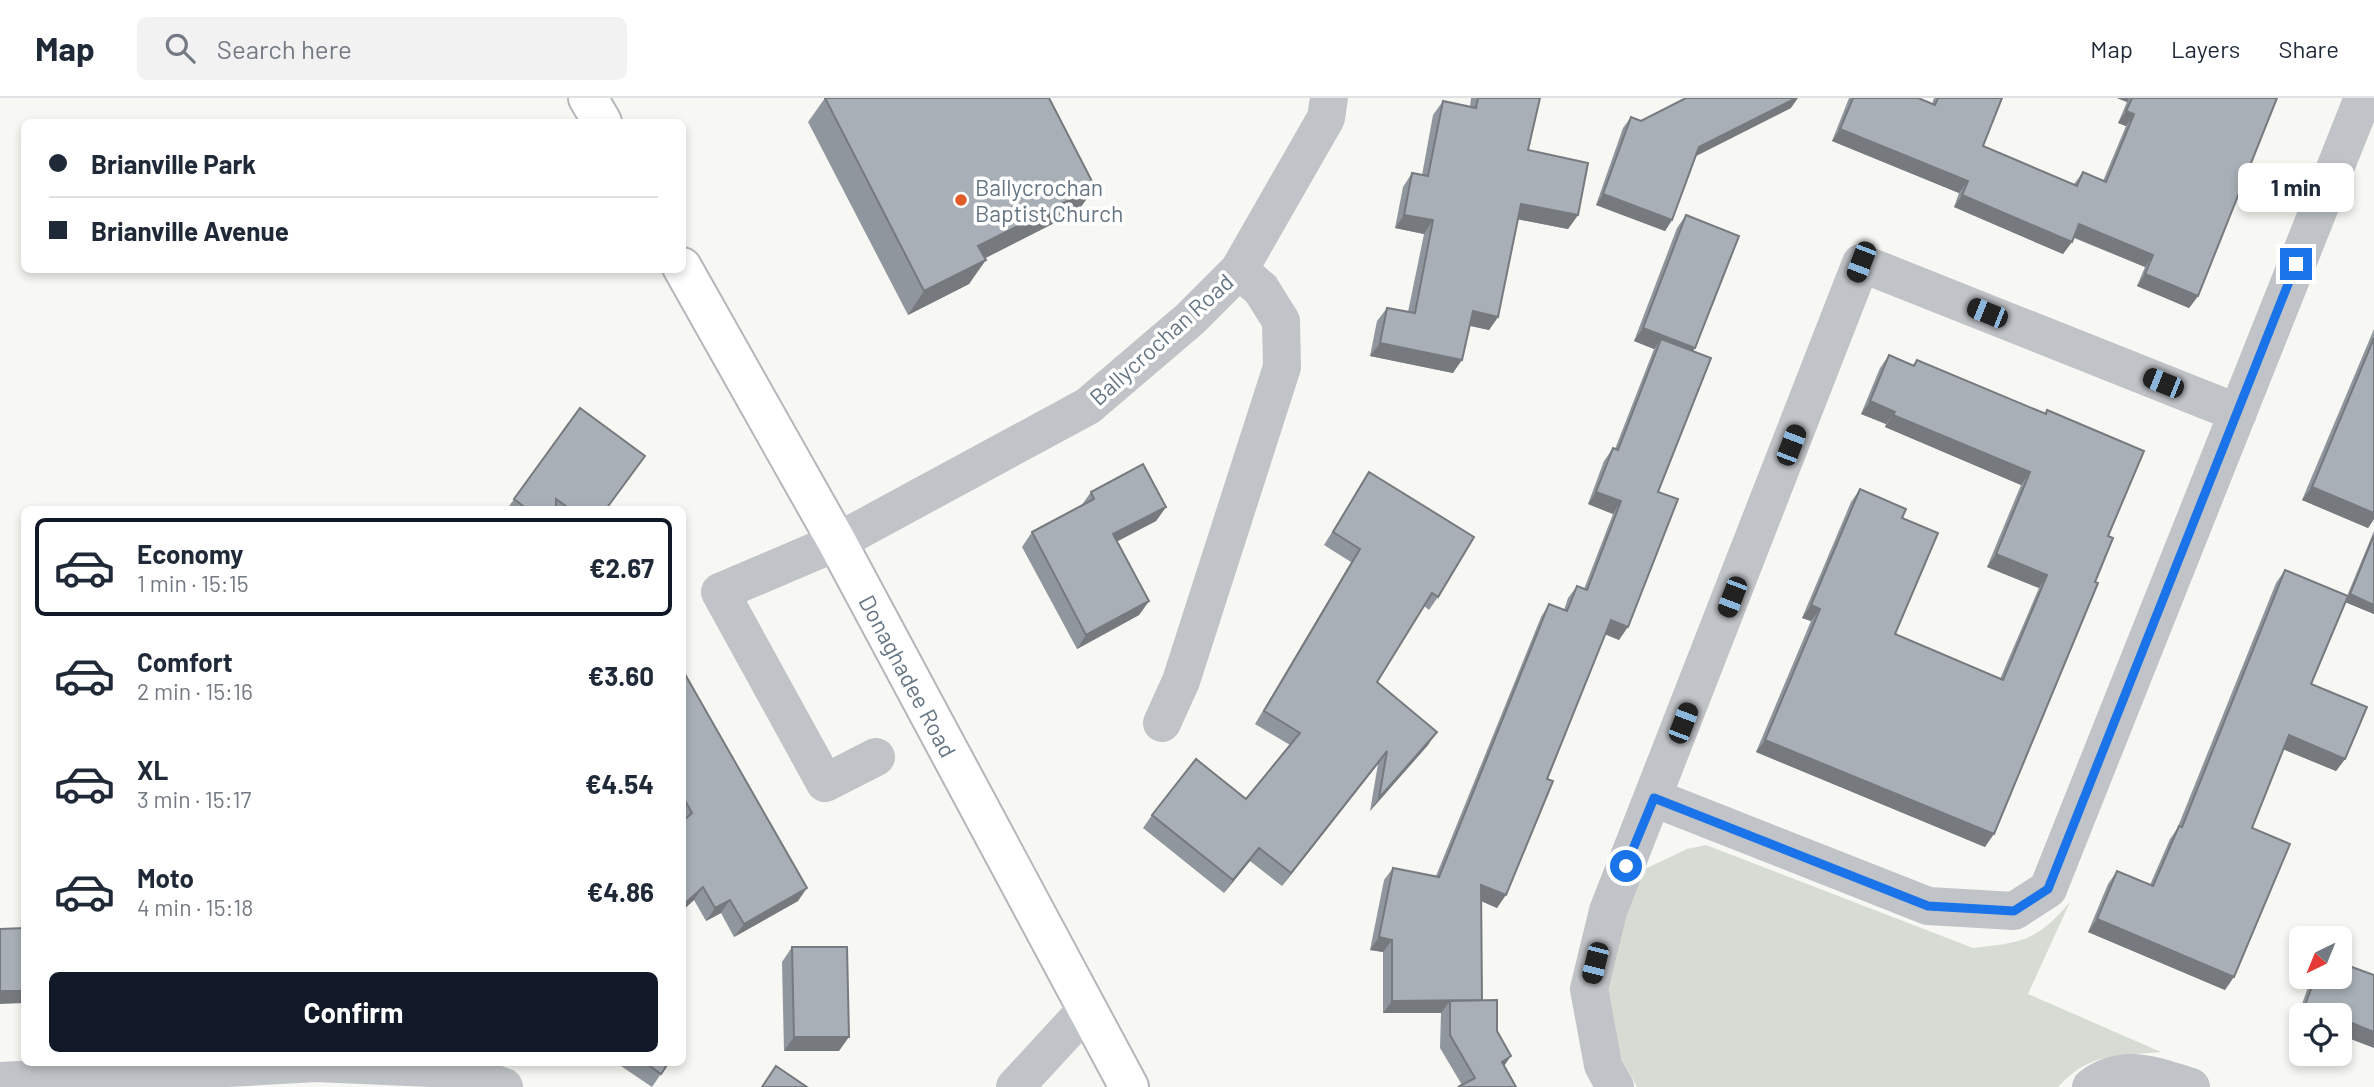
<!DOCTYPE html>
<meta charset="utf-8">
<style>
:root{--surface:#fff;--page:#f2f2f3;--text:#1f2937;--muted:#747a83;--line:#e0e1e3;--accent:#111827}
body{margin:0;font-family:Barlow,sans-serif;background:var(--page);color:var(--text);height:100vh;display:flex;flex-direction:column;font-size:26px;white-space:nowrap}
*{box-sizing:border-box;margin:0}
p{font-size:23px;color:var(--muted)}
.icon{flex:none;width:38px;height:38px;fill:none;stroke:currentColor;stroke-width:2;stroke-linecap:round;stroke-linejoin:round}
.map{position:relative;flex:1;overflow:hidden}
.sheet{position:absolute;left:21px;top:408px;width:665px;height:560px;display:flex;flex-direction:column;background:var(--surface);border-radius:10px;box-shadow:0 4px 10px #0003}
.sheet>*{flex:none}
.top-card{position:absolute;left:21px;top:21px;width:665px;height:154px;border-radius:10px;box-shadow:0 4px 10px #0003;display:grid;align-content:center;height:154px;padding:0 28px;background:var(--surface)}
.needle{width:46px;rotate:223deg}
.tools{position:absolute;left:2289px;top:828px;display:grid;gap:14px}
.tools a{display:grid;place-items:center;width:63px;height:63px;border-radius:10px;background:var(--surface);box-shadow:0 4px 10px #0003;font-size:35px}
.end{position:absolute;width:32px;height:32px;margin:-16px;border:9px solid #1a73e8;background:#fff;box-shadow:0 0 0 4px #fff}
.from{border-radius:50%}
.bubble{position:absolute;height:49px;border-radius:10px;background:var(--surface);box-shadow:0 4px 10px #0003;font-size:23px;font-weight:700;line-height:49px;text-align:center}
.car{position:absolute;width:21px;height:42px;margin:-21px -10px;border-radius:9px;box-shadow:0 0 5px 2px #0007;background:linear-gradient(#222 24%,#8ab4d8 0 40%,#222 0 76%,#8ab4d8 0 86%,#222 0)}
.top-card b{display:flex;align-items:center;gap:24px;height:66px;font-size:26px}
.top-card b+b{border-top:2px solid var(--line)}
.top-card i{width:18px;height:18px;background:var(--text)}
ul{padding:12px 0 0;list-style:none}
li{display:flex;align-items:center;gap:21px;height:98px;margin:0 14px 10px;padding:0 14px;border:4px solid transparent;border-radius:10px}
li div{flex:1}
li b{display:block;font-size:26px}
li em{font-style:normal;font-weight:700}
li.active{border-color:var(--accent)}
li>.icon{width:63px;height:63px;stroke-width:1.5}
.primary-button{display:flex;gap:14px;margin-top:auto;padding:14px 28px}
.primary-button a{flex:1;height:80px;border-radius:10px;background:var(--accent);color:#fff;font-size:28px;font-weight:700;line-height:80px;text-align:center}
header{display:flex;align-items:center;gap:42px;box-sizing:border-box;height:98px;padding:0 35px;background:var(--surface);border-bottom:2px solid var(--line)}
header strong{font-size:33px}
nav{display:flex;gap:38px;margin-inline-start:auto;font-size:24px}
.search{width:490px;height:63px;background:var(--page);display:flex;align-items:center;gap:18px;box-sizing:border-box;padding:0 24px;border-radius:10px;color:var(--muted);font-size:26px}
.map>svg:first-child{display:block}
.green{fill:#d6dcd3}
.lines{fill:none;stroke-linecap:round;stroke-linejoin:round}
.major-casing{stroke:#b3b7bb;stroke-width:42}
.minor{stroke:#c0c3c7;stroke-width:38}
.major{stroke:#fff;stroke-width:38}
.wall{fill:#90969d}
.shaded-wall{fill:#767a7f}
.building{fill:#a8afb6;stroke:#767a7f;stroke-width:2}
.route{stroke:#1a73e8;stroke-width:9}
.poi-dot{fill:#e25c28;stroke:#fff;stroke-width:2.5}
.labels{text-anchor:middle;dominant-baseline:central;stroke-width:7;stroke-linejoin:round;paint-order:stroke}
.poi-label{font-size:23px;fill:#667584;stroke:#fff;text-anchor:start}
.street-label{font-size:23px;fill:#667584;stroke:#fff}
</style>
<header>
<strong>Map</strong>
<div class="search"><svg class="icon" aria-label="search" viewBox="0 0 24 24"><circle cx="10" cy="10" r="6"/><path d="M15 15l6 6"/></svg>Search here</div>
<nav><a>Map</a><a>Layers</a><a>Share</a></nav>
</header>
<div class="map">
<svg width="2374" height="989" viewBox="0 0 2374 989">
<rect width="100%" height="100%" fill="#f7f7f3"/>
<!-- green -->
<path class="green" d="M1706 747 1973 850C2022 845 2037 843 2070 804L2028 896 2161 954C2117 958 2090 954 2058 989H1637L1606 932 1610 853 1645 771 1687 751Z"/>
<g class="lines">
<defs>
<path id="major" d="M588 0 602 24
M682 169 837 444 1129 989"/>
</defs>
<!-- major casing -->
<use href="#major" class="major-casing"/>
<!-- minor -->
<path class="minor" d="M1162 625 1181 583 1282 269 1281 223 1261 191 1239 172
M876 659 825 685 720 494 837 444 1088 308 1190 221 1239 172 1326 20 1329 0
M1654 700 1928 808 2014 813 2048 791 2363 0
M0 983 316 965 454 971 504 989
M1015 989 1086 912
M1615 989 1603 967 1589 891 1608 813 1861 165 2238 315
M2091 989C2123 964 2156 978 2191 989"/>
<!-- major -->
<use href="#major" class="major"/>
</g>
<!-- wall -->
<path class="wall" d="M825 0 1095 89 1078 113 985 160 969 186 908 217 808 24Z
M1471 0H1540L1528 52 1578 117 1568 131 1518 121 1498 219 1489 232 1470 228 1453 275 1370 258 1377 223 1387 210 1408 214 1424 136 1395 130 1403 89 1412 75 1422 77 1433 17 1443 3 1470 9Z
M1849 0H1918L1932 6 1934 0H2002L1983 48 2074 86 2083 74 2103 83 2126 28 2118 25 2127 4 2117 0H2277L2198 198 2189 210 2137 188 2145 169 2074 140 2063 156 1954 109 1959 95 1832 43Z
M1791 10 1696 58 1672 122 1665 133 1596 107 1623 30 1631 19 1641 23Z
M1686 117 1695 250 1693 253 1658 394 1619 542 1605 536 1497 810 1481 803 1482 902 1497 933 1511 958 1462 987 1440 950 1441 915H1383V854L1370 852 1384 782 1393 770 1436 778 1541 519 1549 506 1564 512 1568 500 1577 488 1584 491 1613 416 1588 406 1604 363 1613 350 1615 351 1654 251 1634 243 1677 130Z
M2374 231V421L2368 430 2302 402Z
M1889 257 1913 267 1917 262 2045 316 2047 312 2108 438 1985 749 1756 654 1811 523 1802 520 1851 404 1860 391 1902 420 1895 536 2000 581 2039 490 1987 469 2021 387 1885 329 1886 326 1861 316 1880 270Z
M580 310 607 411H507Z
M1369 374 1438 499 1429 512 1424 508 1377 584 1428 647 1370 713 1378 666 1282 788 1250 763 1224 795 1143 730 1152 717 1246 701 1290 647 1255 626 1351 464 1324 447Z
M1091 394 1166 409 1156 423 1117 443 1149 503 1139 517 1077 551 1022 449 1032 434 1081 408Z
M2374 433V516L2345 504 2311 586 2345 661 2336 673 2283 651 2252 730 2225 892 2088 834 2108 786 2117 773 2150 787 2170 741 2177 731 2276 485 2285 472 2347 498Z
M682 571 798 803 734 839 721 815 706 823 694 802 682 813Z
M792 849 839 953H784L782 864Z
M2349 868 2374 877 2297 920 2312 878H2340Z
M615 964H669L652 989Z"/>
<!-- shaded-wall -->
<path class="shaded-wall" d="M1796 0H1798L1791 10 1692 60 1699 49Z
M2117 0H2129L2127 4Z
M2126 13 2134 16 2126 28 2118 25Z
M1840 31 1968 83 1959 95 1832 43Z
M1095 89 1078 113 962 172 978 148Z
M1603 96 1672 122 1665 133 1596 107Z
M1962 97 2072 144 2063 156 1954 109Z
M1521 106 1578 117 1568 131 1511 120Z
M1404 117 1433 122 1424 136 1395 130Z
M2079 126 2153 157 2145 169 2071 138Z
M986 162 969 186 908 217 924 193Z
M2145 176 2198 198 2189 210 2137 188Z
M1473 213 1498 219 1489 232 1463 226Z
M1643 230 1695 250 1686 263 1661 241 1654 251 1634 243Z
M1380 245 1462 262 1453 275 1370 258Z
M1870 303 1895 314 1886 326 1861 316Z
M1893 317 2030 374 2021 387 1885 329Z
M2312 389 2374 415V421L2368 430 2302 402Z
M1596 394 1621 403 1613 416 1588 406Z
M1166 409 1156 423 1103 451 1113 436Z
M1996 456 2047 477 2039 490 1987 469Z
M2350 496 2374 507V516L2345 504Z
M1149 503 1139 517 1077 551 1086 537Z
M1811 507 1820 511 1811 523 1802 520Z
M1611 522 1628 529 1619 542 1602 535Z
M1437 634 1428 647 1370 713 1379 700Z
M2289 637 2345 661 2336 673 2280 650Z
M1765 642 1994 736 1985 749 1756 654Z
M1387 653 1378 666 1282 788 1291 775Z
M1259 750 1250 763 1224 795 1233 782Z
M1481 787 1506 797 1497 810 1472 799Z
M703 789 694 802 682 813V808Z
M807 790 798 803 734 839 744 826Z
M730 802 721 815 706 823 715 810Z
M2097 821 2234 879 2225 892 2088 834Z
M1379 839 1392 842 1383 854 1370 852Z
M0 893H24V905L0 906Z
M1482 902 1450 903 1441 915H1383L1392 903Z
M2305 907 2331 917H2301V922L2297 920Z
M2340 920 2374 934V950L2340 937Z
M794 939H849L839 953H784Z
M1511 958 1502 971V964Z"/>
<!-- building -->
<path class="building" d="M825 0H1049L1095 89 978 148 986 162 924 193Z
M1478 0H1540L1528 52 1588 65 1578 117 1521 106 1498 219 1473 213 1462 262 1380 245 1387 210 1415 215 1433 122 1404 117 1412 75 1428 78 1443 3 1476 10Z
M1686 0H1796L1699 49 1672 122 1603 96 1631 19 1641 23Z
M1853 0H1918L1935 7 1938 0H2002L1983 48 2077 88 2083 74 2106 84 2134 16 2126 13 2132 0H2277L2198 198 2145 176 2153 157 2079 126 2072 144 1962 97 1968 83 1840 31Z
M1686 117 1739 138 1695 250 1643 230Z
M2374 240V415L2312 389Z
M1661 241 1711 260 1658 394 1678 401 1628 529 1611 522 1547 681 1553 683 1506 797 1481 787 1482 902 1392 903V842L1379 839 1393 770 1439 779 1549 506 1567 513 1577 488 1587 492 1621 403 1596 394 1613 350 1618 352Z
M1889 257 1914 268 1917 262 2046 316 2047 312 2144 353 2108 438 2113 440 2095 484 2098 485 1994 736 1765 642 1820 511 1811 507 1860 391 1906 411 1902 420 1938 435 1895 536 2003 582 2047 477 1996 456 2030 374 1893 317 1895 314 1870 303Z
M580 310 645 358 606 411H570L556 401V411H527L514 401Z
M1143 366 1166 409 1113 436 1149 503 1086 537 1032 434 1094 401 1091 394Z
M1369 374 1474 439 1438 499 1432 495 1377 584 1437 634 1379 700 1387 653 1291 775 1259 750 1233 782 1152 717 1196 661 1246 701 1300 635 1264 613 1360 451 1333 434Z
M2374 437V507L2350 496Z
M2285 472 2348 498 2311 586 2367 609 2345 661 2289 637 2252 730 2290 746 2234 879 2097 821 2117 773 2153 788 2179 728 2182 729Z
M682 571 807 790 744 826 730 802 715 810 703 789 682 808V724L692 715 682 697Z
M24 830V893H0V831Z
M792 849H847L849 939H794Z
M2349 868 2374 877V934L2340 920V917H2331L2305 907 2316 878H2340V871L2347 874Z
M1497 902V933L1511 958 1502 964 1516 989H1458L1475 980 1450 937V903Z
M644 964H669L661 976Z
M776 968 807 989H762Z"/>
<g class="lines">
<!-- route -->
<path class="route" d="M1626 768 1654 700 1928 808 2014 813 2048 791 2296 166"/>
</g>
<!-- markers -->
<circle class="poi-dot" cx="961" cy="102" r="7"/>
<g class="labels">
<!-- poi labels -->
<g class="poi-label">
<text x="975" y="89">Ballycrochan<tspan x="975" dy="26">Baptist Church</tspan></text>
</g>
<!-- street labels -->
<g class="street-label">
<text transform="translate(1161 241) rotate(-42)">Ballycrochan Road</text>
<text transform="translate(908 578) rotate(62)">Donaghadee Road</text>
</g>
</g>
</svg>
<div class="tools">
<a><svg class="needle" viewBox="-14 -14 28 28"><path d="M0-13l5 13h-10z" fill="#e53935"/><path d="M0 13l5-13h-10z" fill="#747a83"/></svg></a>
<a><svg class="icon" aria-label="locate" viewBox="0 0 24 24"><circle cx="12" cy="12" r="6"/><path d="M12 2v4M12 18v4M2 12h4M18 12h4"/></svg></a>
</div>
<i class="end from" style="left:1626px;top:768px"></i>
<i class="end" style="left:2296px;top:166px"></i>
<div class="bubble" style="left:2238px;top:65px;width:116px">1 min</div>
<i class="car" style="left:1861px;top:164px;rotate:201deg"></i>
<i class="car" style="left:1987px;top:215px;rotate:292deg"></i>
<i class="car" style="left:2163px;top:285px;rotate:292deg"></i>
<i class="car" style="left:1791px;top:347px;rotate:21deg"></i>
<i class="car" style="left:1732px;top:499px;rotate:201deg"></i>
<i class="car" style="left:1683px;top:625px;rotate:21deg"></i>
<i class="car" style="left:1595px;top:865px;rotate:194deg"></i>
<div class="top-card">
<b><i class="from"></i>Brianville Park</b>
<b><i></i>Brianville Avenue</b>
</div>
<section class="sheet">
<ul>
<li class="active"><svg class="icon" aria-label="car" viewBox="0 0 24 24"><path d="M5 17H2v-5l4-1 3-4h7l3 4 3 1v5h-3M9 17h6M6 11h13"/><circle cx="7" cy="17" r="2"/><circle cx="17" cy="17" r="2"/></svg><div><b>Economy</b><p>1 min · 15:15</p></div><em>€2.67</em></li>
<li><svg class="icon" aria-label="car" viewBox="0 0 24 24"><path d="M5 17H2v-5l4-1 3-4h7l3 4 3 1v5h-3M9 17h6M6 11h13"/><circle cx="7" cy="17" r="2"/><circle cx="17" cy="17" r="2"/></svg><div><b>Comfort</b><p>2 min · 15:16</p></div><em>€3.60</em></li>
<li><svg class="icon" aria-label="car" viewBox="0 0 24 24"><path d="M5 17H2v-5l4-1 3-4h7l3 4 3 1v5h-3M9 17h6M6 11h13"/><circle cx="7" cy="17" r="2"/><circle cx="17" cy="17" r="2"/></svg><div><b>XL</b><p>3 min · 15:17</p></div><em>€4.54</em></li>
<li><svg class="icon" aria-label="car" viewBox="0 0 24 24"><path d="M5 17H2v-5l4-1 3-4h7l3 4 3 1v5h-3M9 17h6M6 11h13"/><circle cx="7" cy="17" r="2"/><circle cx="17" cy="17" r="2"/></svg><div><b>Moto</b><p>4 min · 15:18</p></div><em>€4.86</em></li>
</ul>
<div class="primary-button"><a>Confirm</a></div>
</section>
</div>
